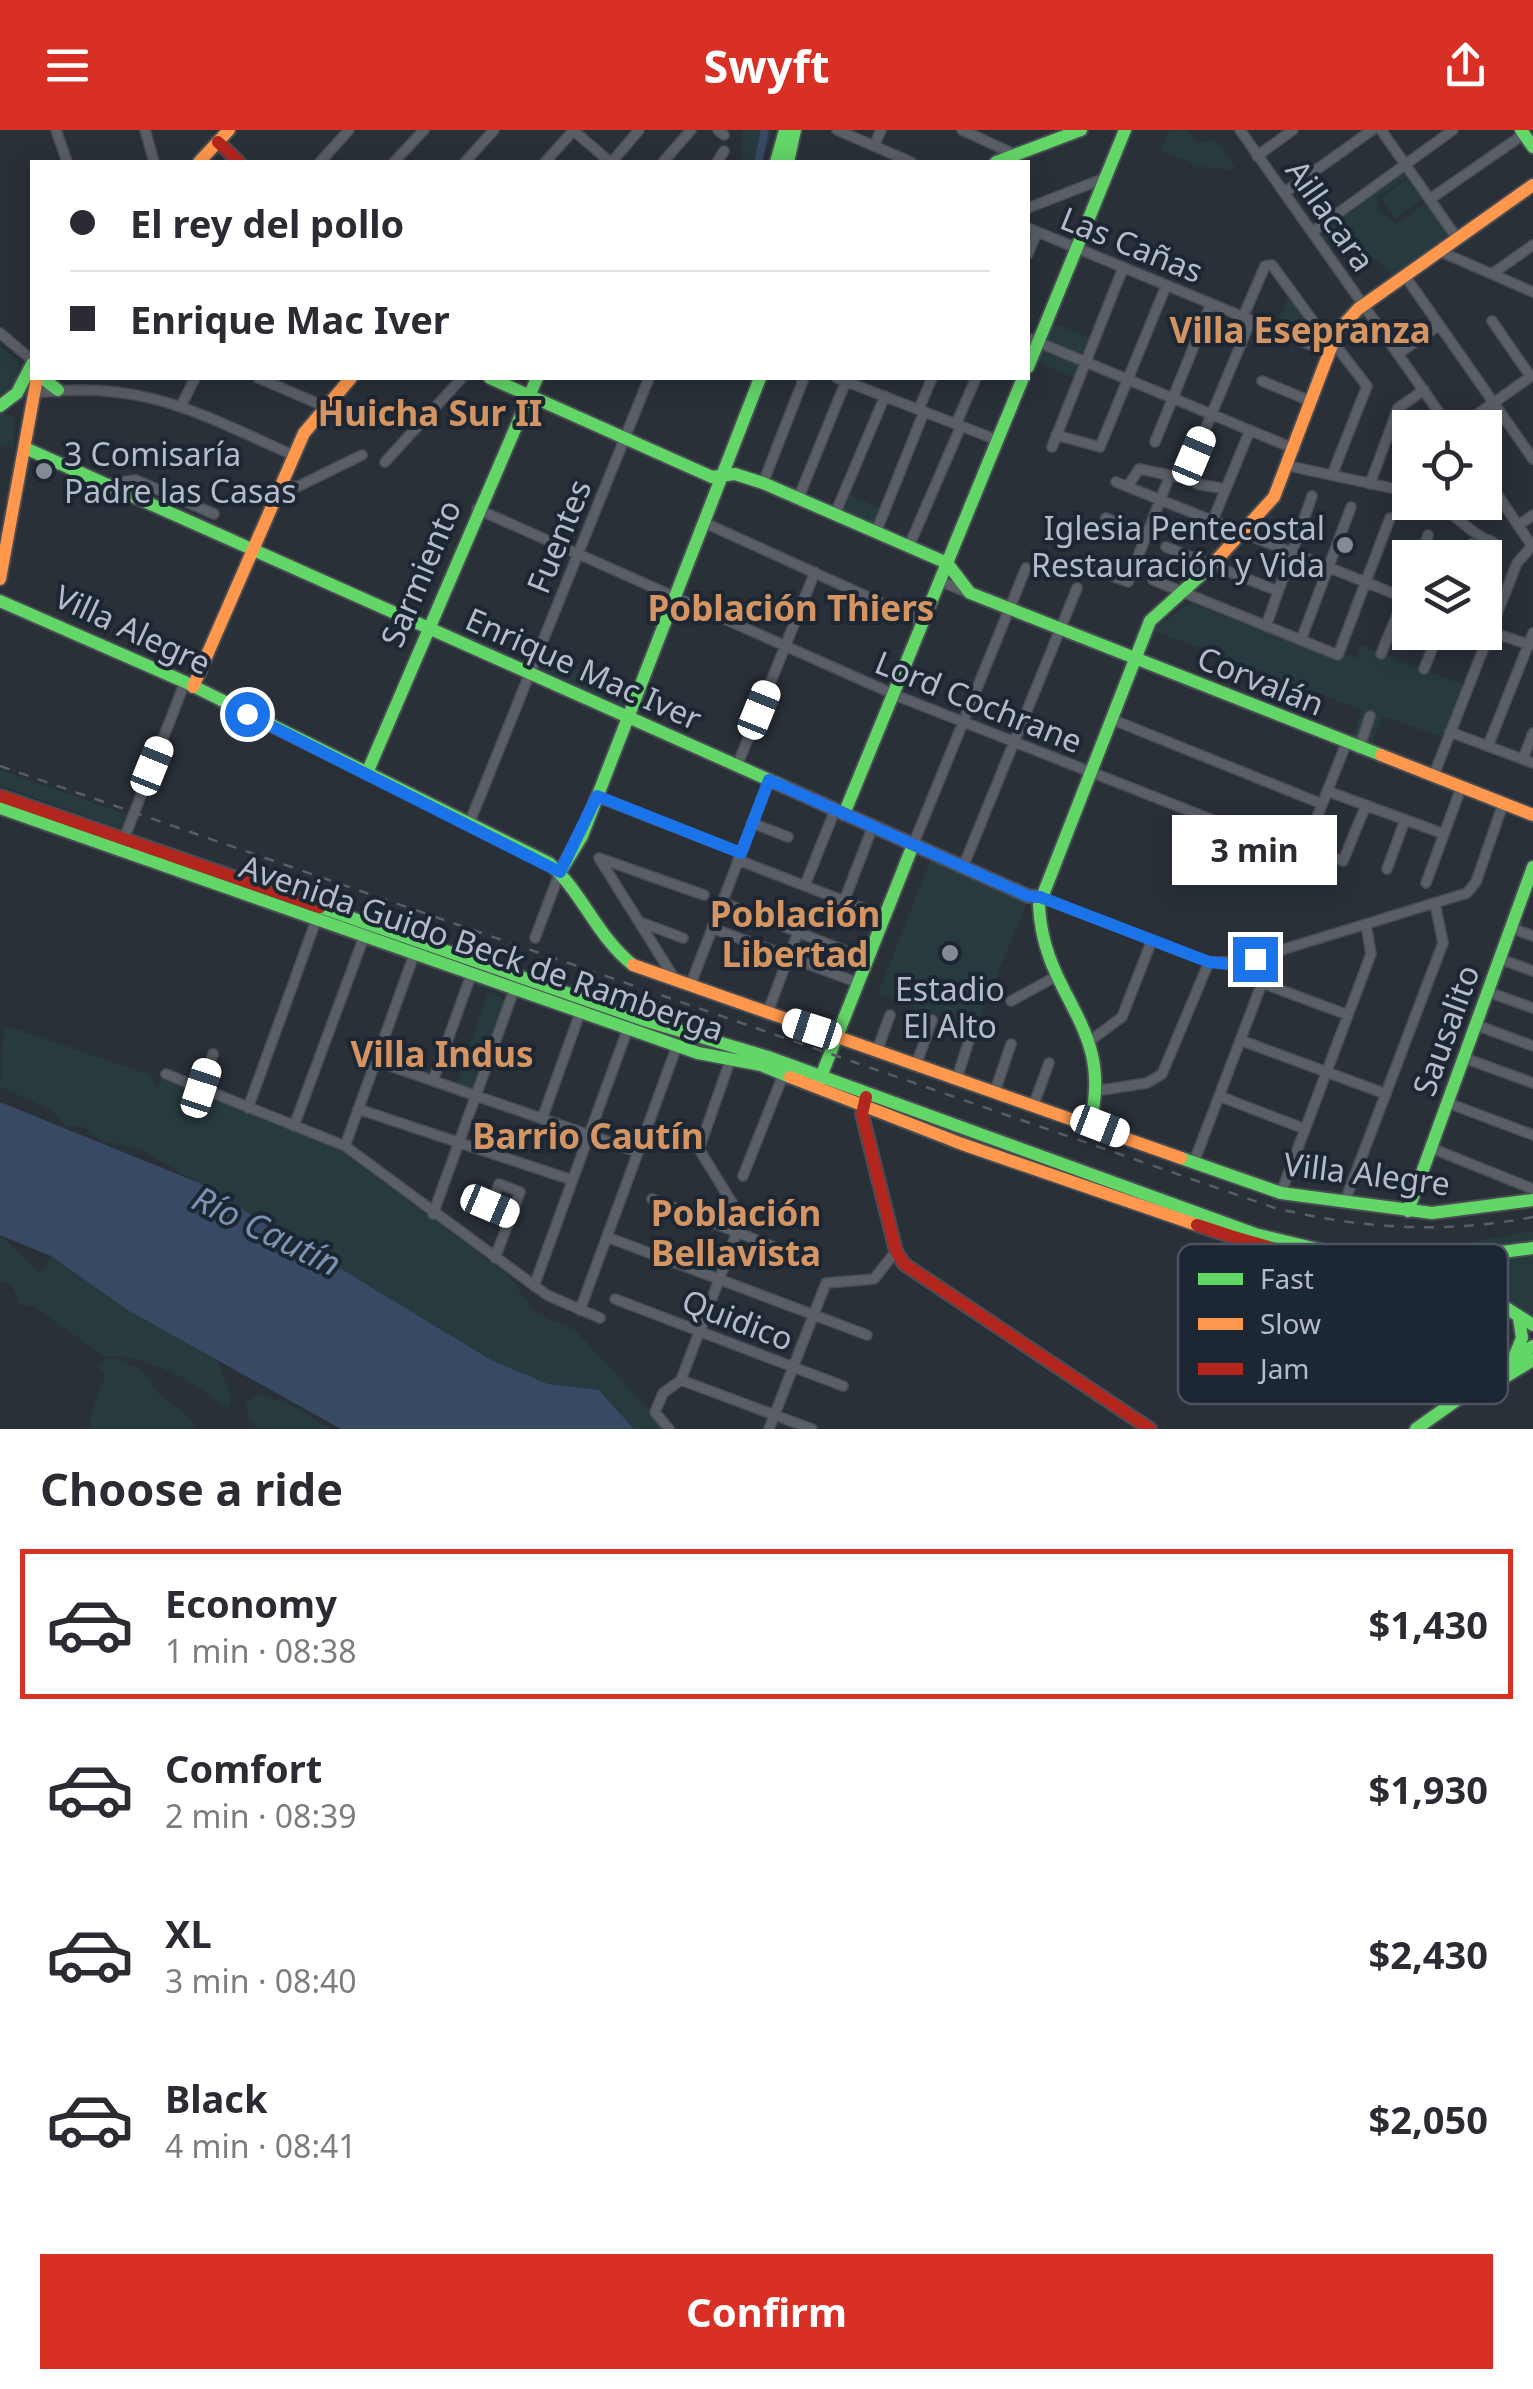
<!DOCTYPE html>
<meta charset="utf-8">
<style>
:root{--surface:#fff;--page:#f2f2f3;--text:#2b2b33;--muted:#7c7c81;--line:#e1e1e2;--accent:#d93025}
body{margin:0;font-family:"Noto Sans",sans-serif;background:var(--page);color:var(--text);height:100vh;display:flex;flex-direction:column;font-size:38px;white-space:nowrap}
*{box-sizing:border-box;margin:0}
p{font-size:32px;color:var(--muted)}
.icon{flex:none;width:55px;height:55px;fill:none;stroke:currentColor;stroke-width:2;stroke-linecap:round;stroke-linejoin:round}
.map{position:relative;height:1299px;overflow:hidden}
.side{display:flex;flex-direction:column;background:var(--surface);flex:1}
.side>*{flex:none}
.banner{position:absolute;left:30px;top:30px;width:1000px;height:220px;border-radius:0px;box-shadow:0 5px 25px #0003;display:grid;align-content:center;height:220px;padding:0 40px;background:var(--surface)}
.controls{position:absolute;left:1392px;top:280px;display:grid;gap:20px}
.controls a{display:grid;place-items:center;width:110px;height:110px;border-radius:0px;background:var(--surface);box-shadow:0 5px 25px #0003;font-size:50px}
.end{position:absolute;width:45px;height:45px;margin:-22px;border:12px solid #1a73e8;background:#fff;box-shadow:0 0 0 5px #fff}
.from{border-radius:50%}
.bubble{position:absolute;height:70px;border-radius:0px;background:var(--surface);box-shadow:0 5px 25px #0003;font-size:32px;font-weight:700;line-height:70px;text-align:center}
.car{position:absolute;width:30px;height:60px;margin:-30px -15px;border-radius:12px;box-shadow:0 0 8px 2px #0007;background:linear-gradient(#fff 24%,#345 0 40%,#fff 0 76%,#345 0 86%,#fff 0)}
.banner b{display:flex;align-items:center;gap:35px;height:95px;font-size:38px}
.banner b+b{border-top:2px solid var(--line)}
.banner i{width:25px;height:25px;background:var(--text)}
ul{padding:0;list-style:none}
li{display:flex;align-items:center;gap:30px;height:150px;margin:0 20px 15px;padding:0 20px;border:5px solid transparent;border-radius:0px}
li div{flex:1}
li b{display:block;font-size:38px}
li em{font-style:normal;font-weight:700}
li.selected{border-color:var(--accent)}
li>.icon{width:90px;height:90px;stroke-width:1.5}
h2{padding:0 40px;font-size:45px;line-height:120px}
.cta{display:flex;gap:20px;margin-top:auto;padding:20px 40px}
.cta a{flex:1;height:115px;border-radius:0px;background:var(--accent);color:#fff;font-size:40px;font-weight:700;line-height:115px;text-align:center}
header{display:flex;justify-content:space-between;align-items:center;height:130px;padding:0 40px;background:var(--accent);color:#fff;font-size:45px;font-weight:700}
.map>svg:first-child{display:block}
.green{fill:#273a3e}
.water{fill:#384963}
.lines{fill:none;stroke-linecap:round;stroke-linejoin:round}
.canal{stroke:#384963;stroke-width:8}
.street-casing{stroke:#484c53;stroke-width:12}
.fast-casing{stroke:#484c53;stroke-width:16}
.slow-casing{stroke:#484c53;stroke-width:16}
.jam-casing{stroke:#484c53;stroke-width:16}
.street{stroke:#5a5e66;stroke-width:9}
.fast{stroke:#63d668;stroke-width:12}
.slow{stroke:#ff974d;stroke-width:12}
.jam{stroke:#b3261e;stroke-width:12}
.rail{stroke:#595d64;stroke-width:2.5;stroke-dasharray:10 10;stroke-linecap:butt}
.route{stroke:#1a73e8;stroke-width:12}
.poi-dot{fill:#848b96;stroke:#1d2633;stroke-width:4}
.labels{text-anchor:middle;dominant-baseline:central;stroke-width:8;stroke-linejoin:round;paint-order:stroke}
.street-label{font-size:32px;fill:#b4bcc9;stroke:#1d2633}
.poi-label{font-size:32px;fill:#b4bcc9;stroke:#1d2633;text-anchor:start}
.neighbourhood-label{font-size:35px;font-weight:bold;fill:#d59563;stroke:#1d2633}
.water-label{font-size:35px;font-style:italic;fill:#7c92b1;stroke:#1d2633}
.key{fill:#1d2633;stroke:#4a5360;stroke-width:2.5}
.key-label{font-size:28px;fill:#b4bcc9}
</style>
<header><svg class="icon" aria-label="menu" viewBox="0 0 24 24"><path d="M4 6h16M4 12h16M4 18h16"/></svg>Swyft<svg class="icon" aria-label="share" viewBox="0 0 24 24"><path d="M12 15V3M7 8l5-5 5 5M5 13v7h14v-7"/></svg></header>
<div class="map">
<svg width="1533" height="1299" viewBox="0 0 1533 1299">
<rect width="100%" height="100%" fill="#2a3038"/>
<!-- green -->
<path class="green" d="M741 0H773L762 32H742Z
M1169 0H1187L1197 13 1215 9 1237 40 1201 37 1161 20Z
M1402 39 1407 46 1377 67 1378 81 1397 94 1427 72 1452 107 1395 147C1382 129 1353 115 1330 118L1317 100Z
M1407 49 1422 69 1395 89 1381 68Z
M1289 166 1315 203 1312 209 1277 194Z
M1051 192 1092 209 1085 228 1042 211Z
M1041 215 1084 232 1077 249 1034 231Z
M0 216 18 231C20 247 13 257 0 266Z
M0 281 14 288 13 318 0 314Z
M850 365 883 379 876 396 843 382Z
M1190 473 1339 529 1342 523 1356 528 1361 515 1464 555 1445 608 1383 586 1370 619 1351 611 1362 580 1152 500Z
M544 526 633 562 625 579 538 542Z
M0 640 131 686 125 700 0 655Z
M931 728 1028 770 975 898 878 864Z
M487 863 506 870 474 961 456 956Z
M4 895 150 945 158 960 160 948 341 1021 508 1145 535 1183 575 1200 666 1299H634L602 1262 548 1254 493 1231 141 1019 100 1010 85 997H66L52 980 0 957Z
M1533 1101V1111L1453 1124 1449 1116Z
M0 1105 40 1143 51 1126 129 1181 216 1230 231 1264 230 1276 221 1275C196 1251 138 1221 105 1227L32 1175H20L10 1153 0 1152Z
M1533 1125V1187L1514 1180 1452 1137Z
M112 1228 141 1239 159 1264 185 1283 196 1299H92L90 1288 105 1245 97 1235Z
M259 1264 288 1274 332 1299H259L249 1288 246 1272Z"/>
<!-- water -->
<path class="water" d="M0 972 199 1053 493 1231 548 1254 599 1260 634 1299H341L129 1181 51 1126 0 1105Z"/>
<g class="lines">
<!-- canal -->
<path class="canal" d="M758 32 765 0
M510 250 512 248"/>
<defs>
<path id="street" d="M56 0 67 32
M145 0 154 32
M573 0 610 32
M718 0 724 5
M837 0 911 32
M962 0 1014 24
M1240 0 1450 298
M1381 0 1457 108
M874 16 881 0
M1257 26 1293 0
M320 32 349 0
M394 32 424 0
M465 32 494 0
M545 32 574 0
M612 32 639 0
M663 32 691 0
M717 32 724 21
M1284 63 1372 0
M1430 69 1524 4
M1028 78 1105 48
M1028 98 1328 222
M1312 102 1453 0
M1439 121 1533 162
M1028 124 1037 102
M1492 144 1533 115
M1405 146 1533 329
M1243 187 1265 136 1272 135 1321 202 1315 216
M1492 191 1531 247
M0 203 32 230
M1028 208 1295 319
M1398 224 1439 195
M258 248 324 276
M837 248 997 310
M1262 251 1310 271
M34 263C142 249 198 283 293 325
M181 276 195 248
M919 279 932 248
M956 294 976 248
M1458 298 1533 245
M1056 305 1100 317 1166 156
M1155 312 1211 174
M1052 317 1123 138
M1194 326 1251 190
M385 332 462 248
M1289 336 1410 362
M1332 345 1367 256 1332 211
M1116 352 1410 470
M111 353 136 350 214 384
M763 353 804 248
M1197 354 1226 359
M1370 354 1398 278 1424 260
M1128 356 1139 339 1179 347
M279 357 299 356 362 325
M798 369 846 251
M1432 372C1457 384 1468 403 1493 412
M477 379 900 567 1302 725 1346 614
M835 384 885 266
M1106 388 1147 404
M1213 390 1250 300
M703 392 923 492
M1519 395 1533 385
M876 402 924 282
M909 416 961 296
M1166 417 1278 461
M1420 428 1428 405
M1467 428 1472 414
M1088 437 1128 452 1170 345
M1153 450 1338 525 1390 388
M940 451 969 463
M1266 496 1312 366
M1488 501 1530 515
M1301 510 1351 377
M1381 524 1410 453
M1424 539 1439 502
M1111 589 1322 674
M1450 602 1533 633
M1488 616 1533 503
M1359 619 1370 586
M1523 629 1533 603
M737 636 815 442
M1433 647 1517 433 1532 416 1485 346
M1327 661 1444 704
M597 667 741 723
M752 693 788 707
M469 694 649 248
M124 709 185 552
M913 715 1026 438
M1304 719 1343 731 1366 675
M738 730 883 786
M963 737 1077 458
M1387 739 1405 690
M1426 753 1461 658
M805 755 835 680
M1040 767 1209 832H1242L1467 763 1476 752 1503 674
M844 771 873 696
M722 772 866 829
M640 792 683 808
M712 798 856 852
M1511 798 1533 806
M535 808 560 742
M1500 829 1533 841
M676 851 599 728 704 765
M1262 853 1348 885
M690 856 769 651
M1488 862 1533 878
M1011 871 1055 847
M767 884 798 802
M1476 895 1533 916
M1091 910 1122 887 1152 810
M1240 910 1386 964
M877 921 890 885
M1464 928 1533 953
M376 931 638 1022
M916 935 932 890
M166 944 345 1016 547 1165 600 1188
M957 948 972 901
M433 951 471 845
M201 959 213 924
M1102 960 1147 953 1162 944 1209 832
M995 961 1011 914
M1219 966 1305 999
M1448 973 1533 1005
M1034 974 1049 933
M248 978 317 788
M358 979 572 1050
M542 989 580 883
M294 996 364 807
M345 1016 414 825
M1431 1018 1533 1059
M1194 1032 1262 853 1255 829
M743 1046 784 943
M1281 1063 1371 824 1366 794
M652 1069 800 1127
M1345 1071 1443 813 1435 773
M433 1084 514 860
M607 1107 867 1205
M495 1128 520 1062 499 1054 490 1076 511 1084
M534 1156 628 898
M615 1169 843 1256
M580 1180 677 916
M681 1250 742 1089 699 1019 730 931
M681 1250 812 1299
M669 1299 655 1282 663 1263 681 1250
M769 1299 826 1153 874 1149 896 1121"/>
<path id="fast" d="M1521 0 1533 17
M776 32 785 0
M788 32 795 0
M996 32 1081 0
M1028 237 1125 0
M42 248 58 260
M490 248 712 347 735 344 763 353 947 433 970 463 1381 625
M0 276 17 263 32 234
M25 318 785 657
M0 471 185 552 549 733C583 763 597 807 633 835
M367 643 537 248
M0 678 698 923 761 935 790 947
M844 684 1023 248
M560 742 582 706 760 248
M320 777 647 891 768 927 1255 1104 1342 1125 1426 1132 1533 1118
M818 954 913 715
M1090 993C1115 895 1043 868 1039 775L1150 491 1212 435
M1181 1028 1281 1063 1432 1083 1533 1070
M1408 1081 1533 737
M1458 1147 1533 1195
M1513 1230 1522 1208 1519 1188
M1502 1249 1533 1230
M1416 1299 1533 1216"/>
<path id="slow" d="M199 32 229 0
M1212 435 1274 367 1337 202 1358 179 1533 55
M0 449 37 248
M193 557 304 303 351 248
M1381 625 1533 685
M633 835 1181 1028
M790 947 962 1014 1197 1095"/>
<path id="jam" d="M218 12 239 32
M785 657 1028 766 1040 767
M0 666 320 777
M866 967 862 984 896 1121 904 1134 1150 1299
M1197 1095C1288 1127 1368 1140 1463 1150"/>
</defs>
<!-- street casing -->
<use href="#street" class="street-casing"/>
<!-- fast casing -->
<use href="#fast" class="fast-casing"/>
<!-- slow casing -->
<use href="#slow" class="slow-casing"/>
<!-- jam casing -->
<use href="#jam" class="jam-casing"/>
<!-- street -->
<use href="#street" class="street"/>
<!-- fast -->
<use href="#fast" class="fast"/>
<!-- slow -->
<use href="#slow" class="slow"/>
<!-- jam -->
<use href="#jam" class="jam"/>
<!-- rail -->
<path class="rail" d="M0 636 1275 1078C1362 1099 1445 1104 1533 1087"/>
</g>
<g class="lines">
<!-- route -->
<path class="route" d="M247 584 560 742 597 666 741 723 769 650 1028 766 1040 767 1209 832 1229 834 1255 829"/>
</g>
<!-- markers -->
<g class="poi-dot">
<circle cx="44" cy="341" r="10"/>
<circle cx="1345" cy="415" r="10"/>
<circle cx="950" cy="823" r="10"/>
</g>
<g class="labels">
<!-- street labels -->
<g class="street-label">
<text transform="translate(1331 85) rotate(55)">Aillacara</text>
<text transform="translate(1132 114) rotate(22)">Las Cañas</text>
<text transform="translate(558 406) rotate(-68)">Fuentes</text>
<text transform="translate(420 443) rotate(-67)">Sarmiento</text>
<text transform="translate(133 499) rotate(25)">Villa Alegre</text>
<text transform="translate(584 538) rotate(24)">Enrique Mac Iver</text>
<text transform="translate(1261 550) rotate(22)">Corvalán</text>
<text transform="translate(979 571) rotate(22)">Lord Cochrane</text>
<text transform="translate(482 817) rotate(19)">Avenida Guido Beck de Ramberga</text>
<text transform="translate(1445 900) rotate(-70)">Sausalito</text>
<text transform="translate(1367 1043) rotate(7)">Villa Alegre</text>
<text transform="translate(738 1189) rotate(21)">Quidico</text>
</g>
<!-- poi labels -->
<g class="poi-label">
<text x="64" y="323">3 Comisaría<tspan x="64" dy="37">Padre las Casas</tspan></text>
<text x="1325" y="397" text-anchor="end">Iglesia Pentecostal<tspan x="1325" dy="37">Restauración y Vida</tspan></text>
<text x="950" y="858" text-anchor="middle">Estadio<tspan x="950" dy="37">El Alto</tspan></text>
</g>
<!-- neighbourhood labels -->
<g class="neighbourhood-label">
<text x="1300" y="199">Villa Esepranza</text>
<text x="430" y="282">Huicha Sur II</text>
<text x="791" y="477">Población Thiers</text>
<text x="795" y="783">Población<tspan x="795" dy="40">Libertad</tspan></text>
<text x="442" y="923">Villa Indus</text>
<text x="588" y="1005">Barrio Cautín</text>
<text x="736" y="1082">Población<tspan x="736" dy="40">Bellavista</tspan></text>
</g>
<!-- water labels -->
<g class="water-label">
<text transform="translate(267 1100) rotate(26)">Río Cautín</text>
</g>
</g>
<!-- legend -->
<rect x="1178" y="1114" width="330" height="160" rx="15" class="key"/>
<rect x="1198" y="1143" width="45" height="12" fill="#63d668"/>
<rect x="1198" y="1188" width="45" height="12" fill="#ff974d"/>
<rect x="1198" y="1233" width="45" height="12" fill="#b3261e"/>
<g class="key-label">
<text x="1260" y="1159">Fast</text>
<text x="1260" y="1204">Slow</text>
<text x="1260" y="1249">Jam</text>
</g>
</svg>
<div class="controls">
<a><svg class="icon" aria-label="locate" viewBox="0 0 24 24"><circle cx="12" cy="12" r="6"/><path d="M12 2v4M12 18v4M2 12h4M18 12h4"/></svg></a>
<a><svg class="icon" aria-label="layers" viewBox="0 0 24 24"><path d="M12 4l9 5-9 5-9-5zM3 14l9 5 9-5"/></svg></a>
</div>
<i class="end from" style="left:247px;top:584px"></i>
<i class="end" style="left:1255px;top:829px"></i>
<div class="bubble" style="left:1172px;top:685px;width:165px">3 min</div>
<i class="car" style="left:1194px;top:326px;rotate:23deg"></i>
<i class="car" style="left:759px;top:580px;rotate:22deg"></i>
<i class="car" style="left:152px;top:636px;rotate:22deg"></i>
<i class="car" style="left:812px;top:899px;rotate:288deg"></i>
<i class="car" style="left:201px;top:958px;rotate:18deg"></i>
<i class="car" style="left:1100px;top:996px;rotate:111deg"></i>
<i class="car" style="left:490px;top:1076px;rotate:113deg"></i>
<div class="banner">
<b><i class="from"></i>El rey del pollo</b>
<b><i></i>Enrique Mac Iver</b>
</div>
</div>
<section class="side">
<h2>Choose a ride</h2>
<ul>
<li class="selected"><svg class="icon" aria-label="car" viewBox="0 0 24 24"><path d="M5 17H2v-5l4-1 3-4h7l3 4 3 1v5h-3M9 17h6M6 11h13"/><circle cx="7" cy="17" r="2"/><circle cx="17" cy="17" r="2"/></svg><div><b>Economy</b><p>1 min · 08:38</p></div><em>$1,430</em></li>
<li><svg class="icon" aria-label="car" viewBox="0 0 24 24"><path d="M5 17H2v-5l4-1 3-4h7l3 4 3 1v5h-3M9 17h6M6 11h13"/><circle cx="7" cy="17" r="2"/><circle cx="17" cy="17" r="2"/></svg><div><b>Comfort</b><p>2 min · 08:39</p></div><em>$1,930</em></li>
<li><svg class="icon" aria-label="car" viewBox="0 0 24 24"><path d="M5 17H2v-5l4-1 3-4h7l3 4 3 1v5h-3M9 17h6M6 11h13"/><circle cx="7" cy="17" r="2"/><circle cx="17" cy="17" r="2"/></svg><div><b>XL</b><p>3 min · 08:40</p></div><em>$2,430</em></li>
<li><svg class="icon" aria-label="car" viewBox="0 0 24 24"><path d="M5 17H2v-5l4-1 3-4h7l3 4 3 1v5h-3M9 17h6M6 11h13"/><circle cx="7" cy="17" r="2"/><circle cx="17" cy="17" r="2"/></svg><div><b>Black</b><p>4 min · 08:41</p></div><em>$2,050</em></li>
</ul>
<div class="cta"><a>Confirm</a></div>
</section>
